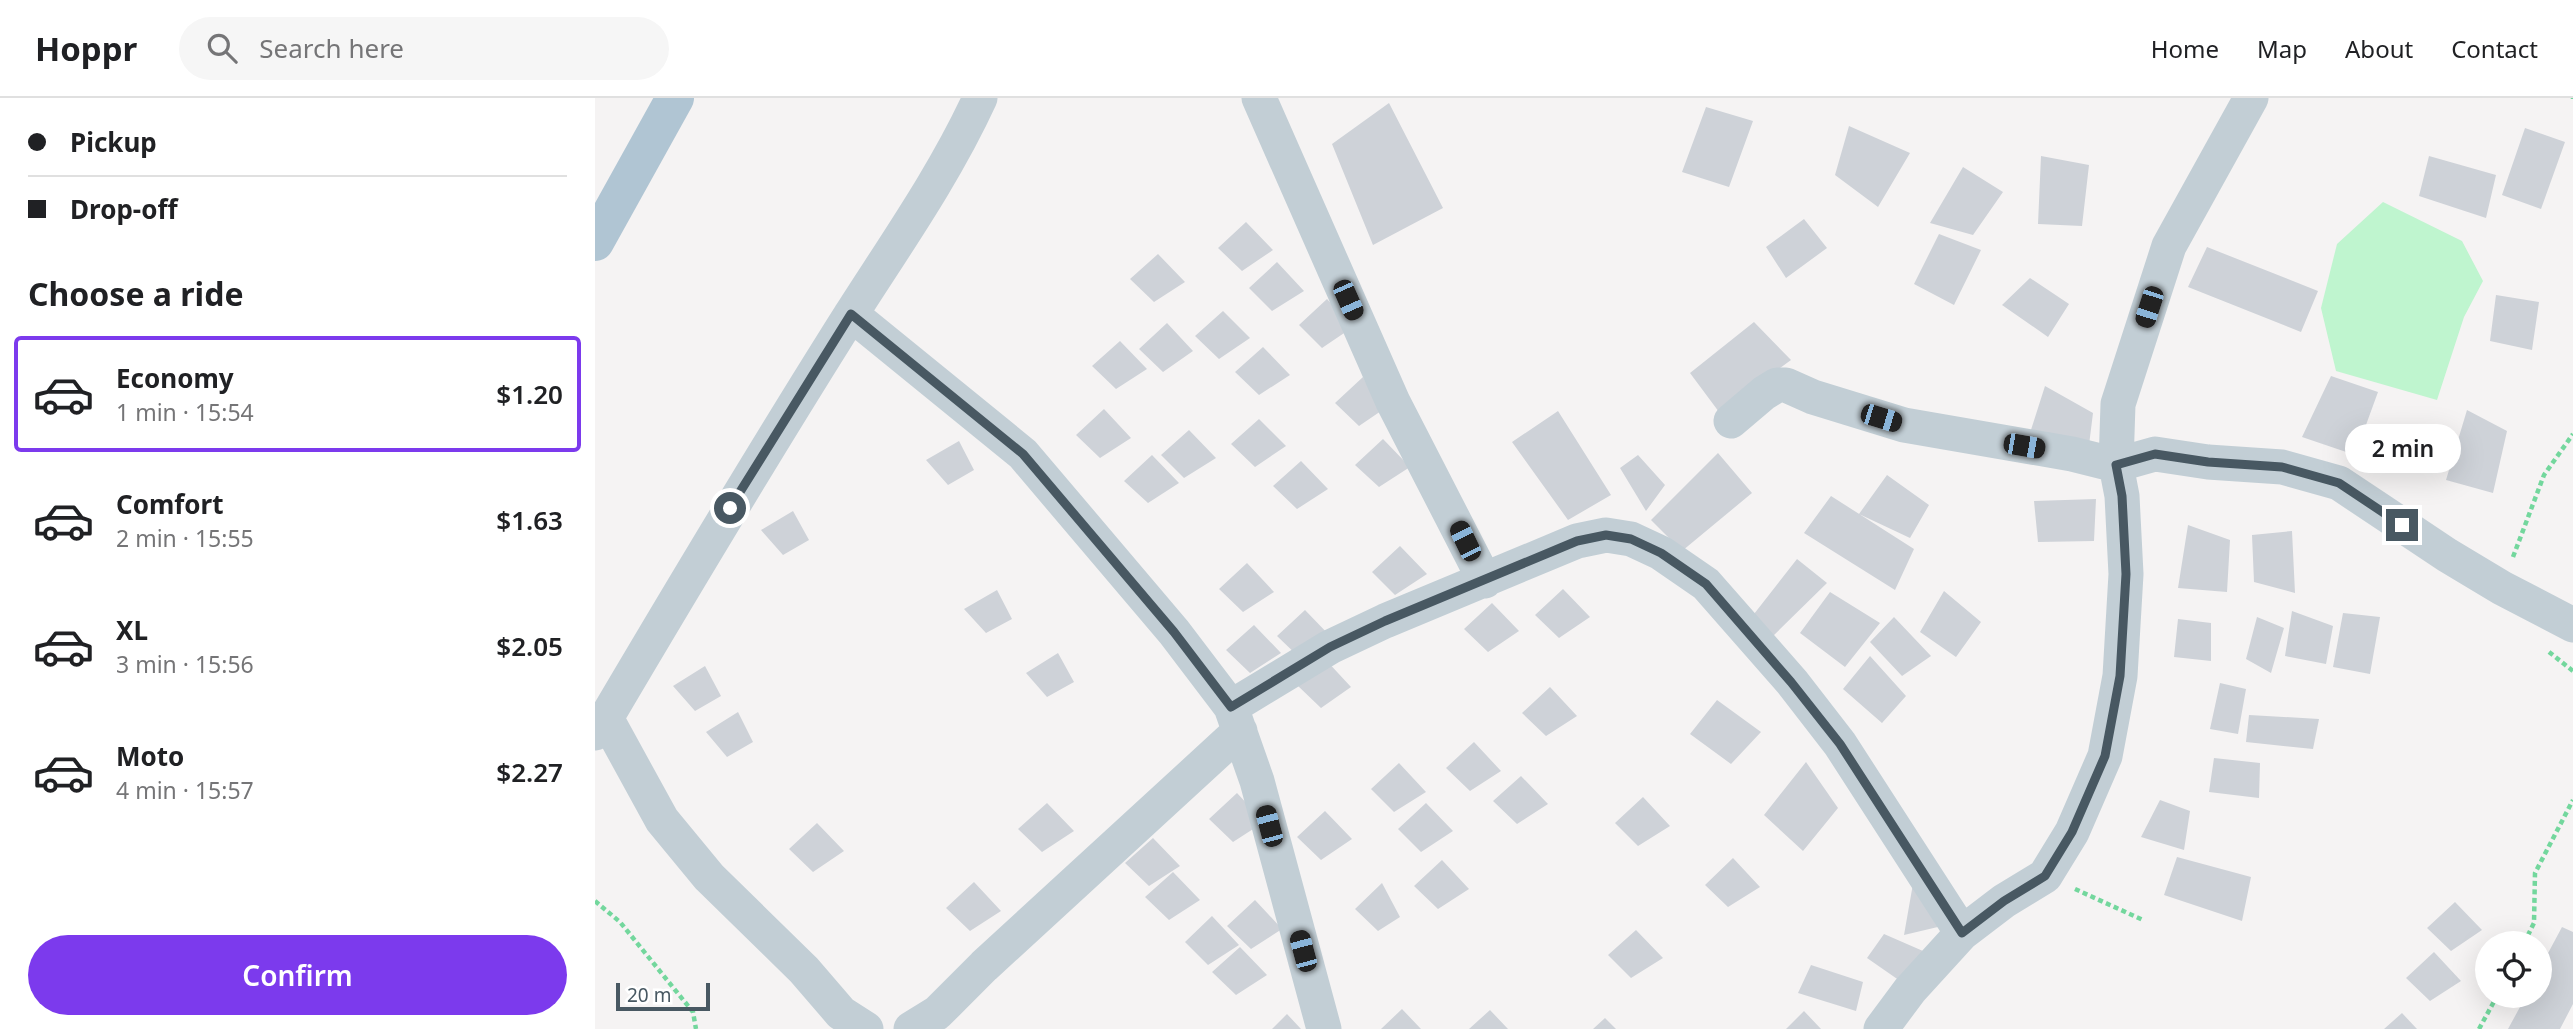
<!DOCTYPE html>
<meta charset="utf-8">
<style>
:root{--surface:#fff;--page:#f6f6f6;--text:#202124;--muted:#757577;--line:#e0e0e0;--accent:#7c3aed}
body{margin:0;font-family:"Noto Sans",sans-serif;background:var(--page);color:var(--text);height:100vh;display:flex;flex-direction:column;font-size:26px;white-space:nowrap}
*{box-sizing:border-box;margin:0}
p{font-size:23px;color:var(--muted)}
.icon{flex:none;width:38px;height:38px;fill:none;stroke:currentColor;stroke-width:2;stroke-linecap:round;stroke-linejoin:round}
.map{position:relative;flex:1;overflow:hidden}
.side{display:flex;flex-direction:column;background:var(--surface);width:595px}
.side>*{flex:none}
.banner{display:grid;align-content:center;height:154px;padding:0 28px;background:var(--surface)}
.tools{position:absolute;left:1880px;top:833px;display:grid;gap:14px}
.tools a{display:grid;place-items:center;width:77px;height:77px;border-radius:50%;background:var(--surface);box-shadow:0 7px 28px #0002;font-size:35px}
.scale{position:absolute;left:21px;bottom:18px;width:94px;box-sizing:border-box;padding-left:7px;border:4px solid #485862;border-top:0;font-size:19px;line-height:24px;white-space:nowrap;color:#485862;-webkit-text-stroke:5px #fff;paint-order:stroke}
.end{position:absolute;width:32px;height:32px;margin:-16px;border:9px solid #485862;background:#fff;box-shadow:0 0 0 4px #fff}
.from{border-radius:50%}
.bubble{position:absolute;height:49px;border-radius:24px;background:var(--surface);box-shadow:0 7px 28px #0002;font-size:23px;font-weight:600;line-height:49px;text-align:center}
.car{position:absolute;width:21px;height:42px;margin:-21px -10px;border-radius:9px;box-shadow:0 0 5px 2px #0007;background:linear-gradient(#222 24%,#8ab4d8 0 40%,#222 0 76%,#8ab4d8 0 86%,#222 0)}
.banner b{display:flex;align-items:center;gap:24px;height:66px;font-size:26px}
.banner b+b{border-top:2px solid var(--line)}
.banner i{width:18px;height:18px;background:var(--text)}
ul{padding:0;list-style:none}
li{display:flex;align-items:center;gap:21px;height:116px;margin:0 14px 10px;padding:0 14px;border:4px solid transparent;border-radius:7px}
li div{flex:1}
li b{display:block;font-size:26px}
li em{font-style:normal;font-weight:600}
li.selected{border-color:var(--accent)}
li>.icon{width:63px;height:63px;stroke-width:1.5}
h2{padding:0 28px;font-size:32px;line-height:84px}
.button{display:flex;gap:14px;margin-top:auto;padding:14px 28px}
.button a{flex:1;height:80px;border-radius:42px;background:var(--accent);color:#fff;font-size:28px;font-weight:600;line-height:80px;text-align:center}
header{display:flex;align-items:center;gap:42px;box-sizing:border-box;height:98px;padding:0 35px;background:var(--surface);border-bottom:2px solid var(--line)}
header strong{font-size:33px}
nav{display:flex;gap:38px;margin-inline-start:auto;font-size:24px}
.search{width:490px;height:63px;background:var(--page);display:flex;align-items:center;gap:18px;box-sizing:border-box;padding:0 24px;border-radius:38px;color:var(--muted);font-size:26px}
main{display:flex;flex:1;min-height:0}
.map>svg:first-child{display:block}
.green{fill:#bff5cf}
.building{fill:#ced2d8}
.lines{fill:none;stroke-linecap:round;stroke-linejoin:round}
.path{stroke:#73d79d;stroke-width:4.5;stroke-dasharray:5 3.5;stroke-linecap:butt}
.street{stroke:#c2ced5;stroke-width:35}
.primary{stroke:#b0c5d3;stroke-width:38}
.route{stroke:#485862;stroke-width:9}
</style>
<header>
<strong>Hoppr</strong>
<div class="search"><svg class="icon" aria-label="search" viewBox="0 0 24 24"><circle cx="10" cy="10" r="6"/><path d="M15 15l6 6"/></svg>Search here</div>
<nav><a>Home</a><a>Map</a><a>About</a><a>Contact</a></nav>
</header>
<main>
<section class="side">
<div class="banner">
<b><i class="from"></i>Pickup</b>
<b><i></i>Drop-off</b>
</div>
<h2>Choose a ride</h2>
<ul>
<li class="selected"><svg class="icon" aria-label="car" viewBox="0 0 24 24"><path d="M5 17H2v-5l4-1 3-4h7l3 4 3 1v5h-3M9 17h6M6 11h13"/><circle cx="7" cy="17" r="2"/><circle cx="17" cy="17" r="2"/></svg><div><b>Economy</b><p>1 min · 15:54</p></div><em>$1.20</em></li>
<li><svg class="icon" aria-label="car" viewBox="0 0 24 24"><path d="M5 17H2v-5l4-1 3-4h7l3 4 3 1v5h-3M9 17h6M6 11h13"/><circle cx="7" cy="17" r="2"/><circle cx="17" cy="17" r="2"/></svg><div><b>Comfort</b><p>2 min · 15:55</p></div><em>$1.63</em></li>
<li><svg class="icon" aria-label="car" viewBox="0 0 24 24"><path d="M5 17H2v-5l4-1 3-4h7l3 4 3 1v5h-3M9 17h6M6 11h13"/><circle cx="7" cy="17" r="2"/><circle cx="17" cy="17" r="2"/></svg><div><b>XL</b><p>3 min · 15:56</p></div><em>$2.05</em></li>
<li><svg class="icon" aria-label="car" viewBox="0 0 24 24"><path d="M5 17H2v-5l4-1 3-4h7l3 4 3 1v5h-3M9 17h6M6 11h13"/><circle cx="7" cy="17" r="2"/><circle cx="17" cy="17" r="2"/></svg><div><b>Moto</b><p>4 min · 15:57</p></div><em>$2.27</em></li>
</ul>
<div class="button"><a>Confirm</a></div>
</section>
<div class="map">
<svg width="1978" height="931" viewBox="0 0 1978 931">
<rect width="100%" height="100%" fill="#f5f3f3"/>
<!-- green -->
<path class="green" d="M1788 104 1867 143 1888 183 1869 219 1842 302 1741 273 1726 210 1742 146Z"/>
<!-- building -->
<path class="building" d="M794 5 848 110 778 147 737 46Z
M1111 9 1158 23 1134 89 1087 74Z
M1254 28 1315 55 1283 109 1240 77Z
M1930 30 1970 44 1946 111 1907 97Z
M1446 58 1494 67 1487 128 1443 126Z
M1834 58 1901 77 1891 120 1824 98Z
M1368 69 1408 94 1378 137 1335 125Z
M1209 121 1232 150 1191 180 1171 149Z
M651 124 678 152 647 173 623 150Z
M1344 136 1386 152 1359 207 1319 186Z
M1612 149 1723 193 1706 234 1593 189Z
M563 156 590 184 559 204 535 181Z
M682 164 709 193 677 213 654 190Z
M1435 180 1474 206 1453 239 1407 207Z
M1901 197 1944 204 1937 252 1895 243Z
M732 201 758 229 727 250 704 227Z
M628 213 655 240 624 261 600 238Z
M1159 224 1196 262 1124 314 1095 275Z
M572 225 598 253 568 274 544 251Z
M525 243 552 271 521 291 497 268Z
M668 249 695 277 664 297 640 274Z
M1736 278 1783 294 1760 357 1707 339Z
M768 279 786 313 764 328 740 305Z
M1450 288 1498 315 1494 347 1434 338Z
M509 311 536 340 505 360 481 337Z
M1872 312 1912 333 1898 395 1851 382Z
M963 313 1016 397 973 422 917 344Z
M664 321 691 348 660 369 636 346Z
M594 332 621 360 589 380 566 357Z
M788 341 815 369 784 389 760 367Z
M364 343 379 372 353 387 331 362Z
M1123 355 1157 395 1087 453 1056 422Z
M557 357 584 385 553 405 529 383Z
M1043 357 1070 387 1051 413 1025 370Z
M706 363 733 391 702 411 678 388Z
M1292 377 1334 407 1315 440 1264 416Z
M1236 398 1319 451 1300 492 1209 435Z
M1501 401 1499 443 1443 444 1439 403Z
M198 413 214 442 188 457 166 432Z
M1593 427 1635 442 1632 494 1583 490Z
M1697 433 1700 495 1659 484 1657 437Z
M805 448 832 476 800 497 777 474Z
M1202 461 1232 485 1178 538 1159 516Z
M652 465 679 494 648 514 624 491Z
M968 491 995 519 964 540 940 517Z
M402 492 417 521 391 535 369 511Z
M1349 493 1386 524 1361 559 1325 534Z
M1235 494 1285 525 1250 569 1205 535Z
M897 505 924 533 893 554 869 531Z
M710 512 737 540 706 561 682 538Z
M1697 513 1738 528 1731 566 1690 558Z
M1748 515 1785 519 1775 576 1738 569Z
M1299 519 1336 558 1307 578 1275 544Z
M1662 519 1689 530 1676 575 1651 561Z
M1583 521 1616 525V563L1579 559Z
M659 527 686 555 655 575 631 552Z
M463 555 479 584 452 599 431 575Z
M1275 558 1311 598 1287 625 1248 591Z
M730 561 756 589 726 610 702 587Z
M110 568 126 598 100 613 78 588Z
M1625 585 1651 591 1643 636 1615 631Z
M955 589 982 618 951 638 927 615Z
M1122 602 1166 634 1136 666 1095 636Z
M143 614 158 644 132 659 111 634Z
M1654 617 1724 621 1718 651 1651 644Z
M879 644 906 673 875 693 851 670Z
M1619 660 1665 665 1664 700 1614 694Z
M1211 664 1243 710 1208 753 1169 717Z
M804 665 831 694 799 714 776 691Z
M926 678 953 706 922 726 898 703Z
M642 695 669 724 638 744 614 721Z
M1048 699 1075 728 1043 748 1020 725Z
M1565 702 1595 713 1589 752 1546 739Z
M452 705 479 733 447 754 423 731Z
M831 705 858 733 826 754 803 731Z
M730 713 757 741 726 762 702 739Z
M222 725 249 753 218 774 194 751Z
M558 740 585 768 554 788 530 765Z
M1582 759 1656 779 1647 823 1569 797Z
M1138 760 1165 789 1133 809 1110 787Z
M847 762 874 791 843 811 819 788Z
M578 774 605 802 574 822 550 799Z
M1319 780 1347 828 1309 837Z
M379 784 406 813 375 833 351 810Z
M787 785 805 819 783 833 760 811Z
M660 802 687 831 656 851 632 828Z
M1860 804 1887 832 1856 853 1832 830Z
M617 818 644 847 613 867 590 844Z
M1967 829 1978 834V906L1965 931H1913L1931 898H1944V872Z
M1041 832 1068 860 1036 880 1013 857Z
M1289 836 1328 853 1308 885 1272 860Z
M645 849 672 877 641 897 617 874Z
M1839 854 1866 883 1835 903 1811 880Z
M1216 867 1268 884 1261 913 1203 895Z
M807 911 826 931H786Z
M895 912 913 931H874Z
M1209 913 1226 931H1191Z
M1807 915 1822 931H1789Z
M692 916 706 931H677Z
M1010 920 1021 931H998Z"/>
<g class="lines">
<!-- path -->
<path class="path" d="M1978 0V1
M1918 459 1949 377 1978 336
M1954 554 1978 573
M1480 791 1548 822
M0 803 25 824 98 914 101 931
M1929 845 1939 825 1940 775 1978 702
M1884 931 1902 898"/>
<!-- street -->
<path class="street" d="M664 0 798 304 890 483
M256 216 428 356 579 534 636 609 662 683 729 931
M1136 323 1169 295 1182 287H1191L1218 299 1309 327 1477 356 1521 367 1560 356 1613 364 1687 369 1744 385 1852 457 1907 490 1978 527
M636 609 735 549 790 523 982 443 1011 437 1036 441 1066 455 1111 486 1197 584 1245 646 1367 835
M11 620 67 722 114 779 209 872 246 915 271 931
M0 635 11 620C86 493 162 366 241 240 290 161 346 85 385 0
M316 931 342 915 389 868 645 633
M1286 931 1315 892 1367 835 1409 803 1450 778 1477 734 1510 658 1525 578 1531 476 1527 398 1521 367 1523 306 1574 148 1656 0"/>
<!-- primary -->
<path class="primary" d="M0 144 80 0"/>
</g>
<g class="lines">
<!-- route -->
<path class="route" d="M135 410 256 216 428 356 579 534 636 609 735 549 790 523 982 443 1011 437 1036 441 1066 455 1111 486 1196 584 1245 646 1367 835 1409 803 1450 778 1477 734 1510 658 1525 578 1531 476 1527 398 1521 367 1560 356 1613 364 1687 369 1744 385 1807 427"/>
</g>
</svg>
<div class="tools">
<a><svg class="icon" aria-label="locate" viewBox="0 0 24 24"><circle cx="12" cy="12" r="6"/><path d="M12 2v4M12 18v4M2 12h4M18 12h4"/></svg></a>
</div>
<div class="scale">20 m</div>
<i class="end from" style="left:135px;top:410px"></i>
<i class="end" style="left:1807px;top:427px"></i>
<div class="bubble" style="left:1750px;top:326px;width:116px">2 min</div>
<i class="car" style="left:753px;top:202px;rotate:156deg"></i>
<i class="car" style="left:1554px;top:209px;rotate:198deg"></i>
<i class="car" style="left:1286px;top:320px;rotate:107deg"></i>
<i class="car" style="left:1429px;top:348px;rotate:100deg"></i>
<i class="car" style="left:870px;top:443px;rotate:334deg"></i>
<i class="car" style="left:674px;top:728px;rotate:345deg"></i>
<i class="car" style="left:708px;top:853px;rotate:345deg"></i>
</div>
</main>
